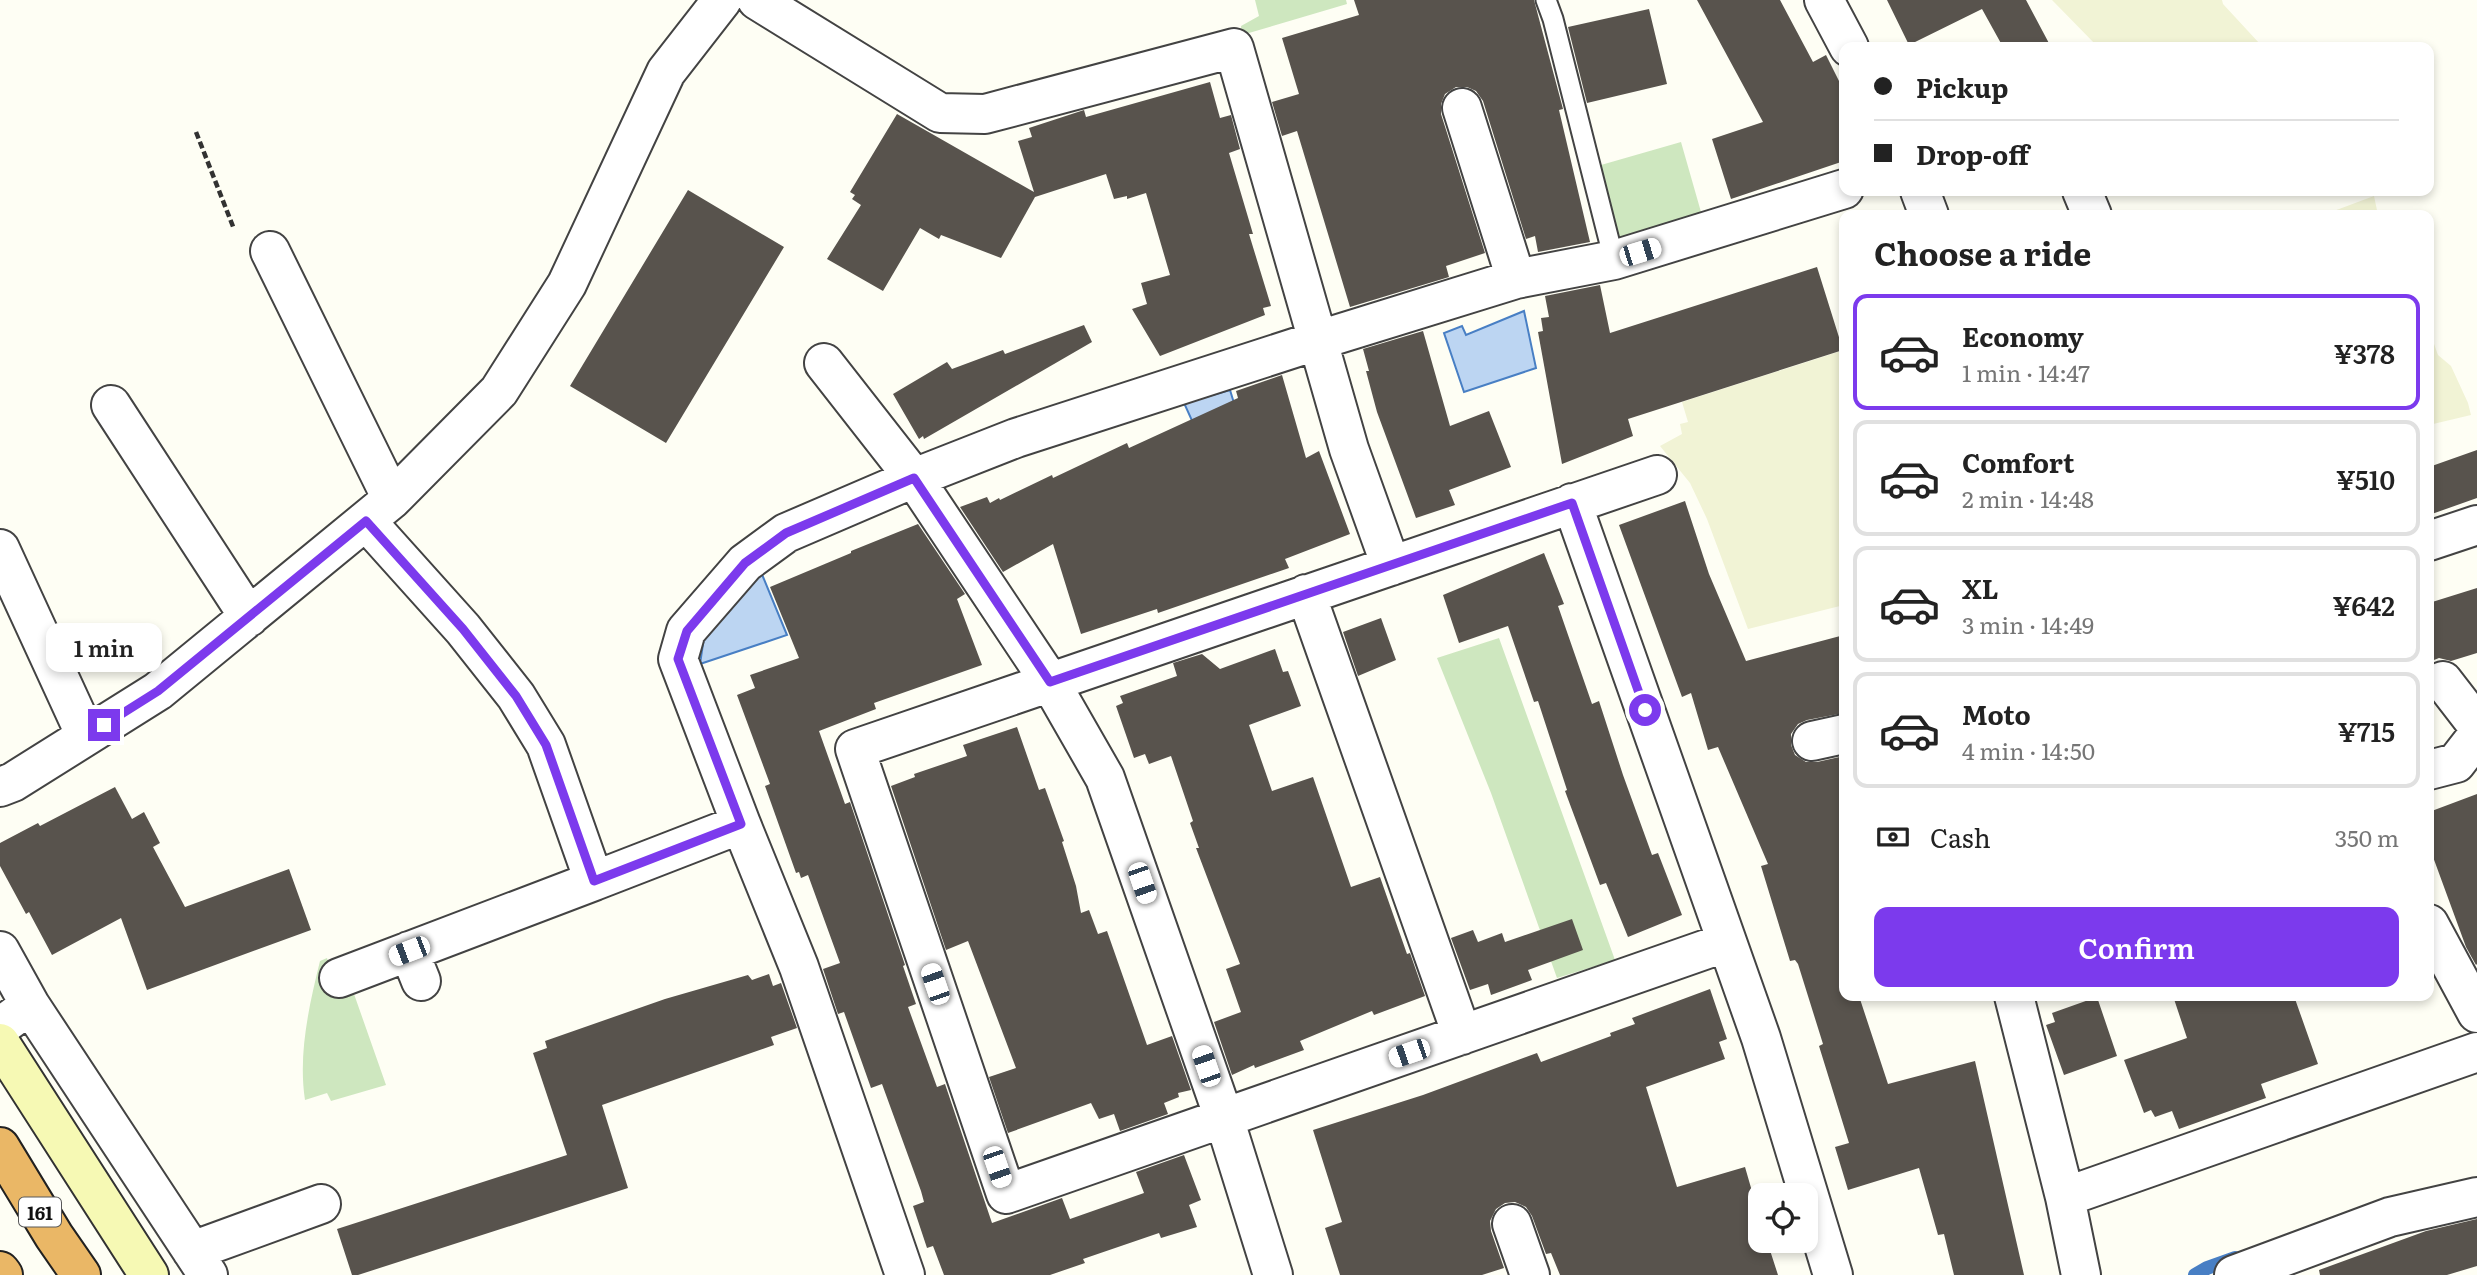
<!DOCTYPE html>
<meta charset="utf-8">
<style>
:root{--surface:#fff;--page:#f6f6f6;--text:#222;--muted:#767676;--line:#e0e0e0;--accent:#7c3aed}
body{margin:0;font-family:Literata,serif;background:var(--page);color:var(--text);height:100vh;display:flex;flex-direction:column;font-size:26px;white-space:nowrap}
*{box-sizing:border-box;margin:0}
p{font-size:23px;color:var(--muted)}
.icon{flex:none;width:38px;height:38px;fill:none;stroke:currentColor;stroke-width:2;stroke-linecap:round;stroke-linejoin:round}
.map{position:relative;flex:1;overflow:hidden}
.side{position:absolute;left:1839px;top:210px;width:595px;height:791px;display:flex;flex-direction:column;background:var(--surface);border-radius:14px;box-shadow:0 4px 10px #0003}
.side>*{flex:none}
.top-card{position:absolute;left:1839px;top:42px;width:595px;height:154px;border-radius:14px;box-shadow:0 4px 10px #0003;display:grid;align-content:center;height:154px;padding:0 35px;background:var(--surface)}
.buttons{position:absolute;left:1748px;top:1183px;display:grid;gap:14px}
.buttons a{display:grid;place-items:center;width:70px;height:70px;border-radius:14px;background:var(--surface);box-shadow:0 4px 10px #0003;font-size:35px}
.end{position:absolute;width:32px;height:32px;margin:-16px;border:9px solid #7c3aed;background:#fff;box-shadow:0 0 0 4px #fff}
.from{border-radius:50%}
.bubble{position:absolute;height:49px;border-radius:14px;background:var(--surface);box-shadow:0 4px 10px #0003;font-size:23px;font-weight:600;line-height:49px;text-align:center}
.car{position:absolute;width:21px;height:42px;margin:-21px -10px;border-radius:9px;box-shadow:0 0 5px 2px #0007;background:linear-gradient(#fff 24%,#345 0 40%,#fff 0 76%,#345 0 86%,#fff 0)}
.top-card b{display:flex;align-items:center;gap:24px;height:66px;font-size:26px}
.top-card b+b{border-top:2px solid var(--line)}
.top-card i{width:18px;height:18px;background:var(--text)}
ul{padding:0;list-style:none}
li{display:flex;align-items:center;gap:21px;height:116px;margin:0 14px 10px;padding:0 21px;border:4px solid var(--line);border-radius:14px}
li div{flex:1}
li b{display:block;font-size:26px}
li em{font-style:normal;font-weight:600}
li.current{border-color:var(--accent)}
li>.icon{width:63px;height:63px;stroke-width:1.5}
h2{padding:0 35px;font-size:32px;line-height:84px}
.pay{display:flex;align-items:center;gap:18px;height:77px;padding:0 35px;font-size:26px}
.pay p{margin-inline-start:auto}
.action{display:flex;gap:14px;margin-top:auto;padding:14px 35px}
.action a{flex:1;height:80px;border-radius:14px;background:var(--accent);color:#fff;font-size:28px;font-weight:600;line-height:80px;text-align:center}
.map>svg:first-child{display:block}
.farmland{fill:#f1f3d5}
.green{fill:#cee7bf}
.water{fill:#bcd5f2;stroke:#487fc4;stroke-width:2}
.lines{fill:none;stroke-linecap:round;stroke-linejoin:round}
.stream{stroke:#487fc4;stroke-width:14}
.building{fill:#58534d}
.lane-casing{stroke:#434343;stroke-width:23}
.street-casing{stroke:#434343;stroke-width:42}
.secondary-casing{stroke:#323232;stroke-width:42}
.highway-casing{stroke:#212121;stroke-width:42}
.path{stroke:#323232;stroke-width:4.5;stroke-dasharray:7 3.5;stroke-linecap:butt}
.lane{stroke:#fff;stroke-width:19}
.street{stroke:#fff;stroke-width:38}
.secondary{stroke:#f6f9b4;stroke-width:38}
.highway{stroke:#eab766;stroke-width:38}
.route{stroke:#7c3aed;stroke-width:9}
.labels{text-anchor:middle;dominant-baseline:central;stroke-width:7;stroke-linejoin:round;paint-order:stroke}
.shield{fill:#fff;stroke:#585858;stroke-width:2}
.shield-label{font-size:18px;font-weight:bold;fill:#101010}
</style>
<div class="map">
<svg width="2477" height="1275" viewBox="0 0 2477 1275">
<rect width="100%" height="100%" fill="#fefef4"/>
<!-- farmland -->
<path class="farmland" d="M2052 0H2222L2223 4 2260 44 2255 47H2098Z
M2374 196 2378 215H2323Z
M2429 330 2438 355 2451 366 2468 403 2471 415 2429 425Z
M1844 350V605L1748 629 1707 519 1690 483 1660 446 1682 434 1680 424 1688 422 1682 402Z"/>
<!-- green -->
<path class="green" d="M1255 0H1346L1347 4 1242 35 1241 26 1259 16Z
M1681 142 1701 212 1617 239 1601 165Z
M1499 638 1615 960 1557 978 1491 793 1437 658Z
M327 958 339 998 354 994 386 1085 331 1101 327 1093 305 1100C298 1054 309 1006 320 961Z"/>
<!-- water -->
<path class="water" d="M1524 311 1536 368 1464 392 1444 333 1462 326 1466 335Z
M1230 390 1254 469 1222 487 1184 403Z
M761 572 787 635 700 664 704 637Z"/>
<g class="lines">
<!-- stream -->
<path class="stream" d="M2195 1275 2207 1268 2235 1258"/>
</g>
<!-- building -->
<path class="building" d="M1354 0H1534L1563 109 1559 110 1590 242 1538 252 1535 236 1526 239 1483 101 1476 91 1467 87H1456L1445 94 1441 104V114L1485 253 1446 266 1449 277 1350 307 1297 131 1282 136 1272 102 1299 94 1282 38 1359 15Z
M1697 0H1780L1813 62 1826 55 1844 91V161L1731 199 1712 139 1763 122Z
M1887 0H2026L2051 47H2003L1982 9 1909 45Z
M1649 9 1667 84 1587 103 1568 27Z
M1210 82 1220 118 1231 115 1240 149 1229 153 1253 234H1249L1271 306 1263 308 1265 315 1160 356 1132 309 1147 304 1141 283 1170 275 1146 193 1127 199V196L1114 199 1106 174 1035 197 1001 258 941 235 939 239 920 228 883 291 827 259 861 205 852 199 855 195 850 192 897 114 1034 192 1018 141 1032 137 1029 128 1084 110 1086 117Z
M688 190 784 247 666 443 570 386Z
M1817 267 1843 350 1628 419 1633 436 1562 464 1538 332 1543 331 1541 318 1549 317 1545 296 1600 285 1610 333Z
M1084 325 1092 342 924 439 923 436 919 439 893 394 947 362 952 369 1003 350 1005 354Z
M1423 331 1450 426 1489 411 1511 467 1449 490 1455 505 1416 518 1377 412 1366 371H1369L1363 349Z
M1282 375 1306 458 1319 451 1350 534 1285 559 1289 568 1158 613 1157 609 1081 634 1053 544 1003 572 960 507 987 497 990 503 999 498 1000 500 1052 475 1053 478 1127 443 1129 448 1238 398 1236 391Z
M2477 450V498L2429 515V467Z
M1685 501 1709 574 1746 661 1844 635V713L1807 720 1798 724 1791 734V745L1795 755 1806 762H1817L1844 756V996H1859L1888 1084 1975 1061 2024 1275H1954L1944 1234 1938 1235 1919 1168 1848 1190 1835 1147 1849 1143 1819 1046 1823 1044 1798 964 1795 960 1790 961 1761 866 1768 864 1718 747 1708 750 1691 693 1682 697 1619 525Z
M918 524 965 594 957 599 982 665 874 703 876 709 819 731 845 804 850 802 905 965 903 966 916 1004 908 1007 937 1087 945 1084 992 1223 1062 1198 1070 1219 1144 1193 1136 1172 1184 1155 1201 1200 1189 1205 1197 1227 1161 1238 1159 1233 1083 1259 1085 1263 1050 1275H944L933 1246 927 1248 913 1206 924 1202 921 1191 882 1084 871 1088 844 1012 838 1014 823 969 840 963 808 875 801 878 799 872 796 873 765 786 770 784 737 695 755 688 750 675 799 658 770 587 851 553V551Z
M1544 553 1564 604 1558 606 1592 704 1599 701 1623 775 1652 855 1658 853 1682 915 1628 937 1606 883 1600 885 1565 791 1567 790 1538 701 1534 702 1508 626 1459 643 1443 595Z
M2477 588V653L2451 661 2439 658 2429 662V603Z
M1381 618 1396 660 1358 676 1343 632Z
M1275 649 1283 672 1288 671 1301 706 1249 725 1272 791 1313 777 1351 887 1380 877 1407 954 1410 953 1425 996 1374 1015 1372 1011 1300 1041 1304 1050 1255 1068 1254 1065 1232 1075 1214 1022 1241 1012 1226 969 1240 964 1196 848H1199L1190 823 1193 821 1171 756 1149 764 1145 754 1134 758 1116 706 1123 703 1120 696 1177 676 1173 663 1202 654 1220 669Z
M1017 727 1039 790 1045 788 1064 841 1062 842 1076 886 1081 913 1089 910 1098 934 1107 931 1147 1045 1172 1036 1191 1090 1178 1093 1179 1097 1164 1103 1168 1114 1120 1131 1114 1114 1099 1119 1091 1103 1008 1133 989 1077 1016 1068 968 941 946 950 891 786 915 777 914 774 967 756 963 745Z
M115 787 132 819 144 812 160 843 153 847 185 907 289 869 311 930 147 990 121 918 52 955 29 912 26 914 0 866V843L38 823 40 826Z
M2477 794V964L2476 965 2466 947 2429 846V812Z
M1572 919 1583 950 1528 970 1532 980 1491 995 1488 984 1470 990 1451 938 1473 930 1478 942 1502 933 1505 942Z
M769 974 773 986 781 983 797 1028 771 1037 774 1045 602 1105 628 1188 358 1275H352L337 1229 567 1155 533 1053 547 1048 545 1041 665 999 748 975 752 980Z
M1710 989 1727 1039 1719 1042 1725 1059 1646 1087 1677 1187 1745 1167 1760 1219V1241H1767L1778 1275H1560L1551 1253 1546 1254 1532 1216 1526 1207 1515 1202 1505 1203 1496 1209 1490 1221 1491 1231 1504 1268 1482 1275H1340L1325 1228 1342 1222 1313 1130 1423 1095 1537 1053 1541 1062 1611 1036 1610 1033 1635 1024 1632 1018Z
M2173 996H2294L2318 1064 2261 1084 2266 1098 2179 1129 2172 1111 2155 1117 2151 1110 2144 1113 2124 1060 2187 1038Z
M2097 997 2117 1056 2064 1075 2046 1025 2055 1022 2052 1013Z
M2477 1219V1266L2447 1275H2320L2319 1270 2426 1231Z"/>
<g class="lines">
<defs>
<path id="lane" d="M1546 0 1553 19 1614 260"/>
<path id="street" d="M757 0 940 113 985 114 1234 48 1349 449 1391 566
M1824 0 1849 47
M1462 108 1516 279
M1920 191 1929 215
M2082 191 2092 215
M270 251 392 499
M824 363 914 478 1050 682 1105 778 1224 1118 1273 1275
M111 405 249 617
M1657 475 855 749 1006 1194 1727 942
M1572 503 1761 1038 1833 1275
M2429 541 2477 525
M0 549 86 736
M1306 594 1462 1035
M2443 681 2477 725
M1812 741 1844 734
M2429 770 2456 763 2477 736
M0 787 13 782 158 691 392 499 499 391 567 284 666 72 722 0
M741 824 678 659 686 631 745 563 786 533 914 478 1016 438 1319 340 1516 279 1614 260 1844 189
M594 881 741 824 799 967 905 1275
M2429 924 2477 1013
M0 951 30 1005
M409 951 421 981
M339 978 594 881 546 745 516 696 463 629 366 521
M2014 996 2065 1197 2081 1275
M0 1027 30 1005 208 1275
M2065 1197 2477 1052
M1512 1224 1530 1275
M192 1251 321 1204
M2234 1275 2390 1217 2477 1197"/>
<path id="secondary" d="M0 1043 149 1275"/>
<path id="highway" d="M0 1147 54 1236 81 1275
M0 1271 3 1275"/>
</defs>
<!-- lane casing -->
<use href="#lane" class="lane-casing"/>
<!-- street casing -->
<use href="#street" class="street-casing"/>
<!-- secondary casing -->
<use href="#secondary" class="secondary-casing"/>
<!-- highway casing -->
<use href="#highway" class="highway-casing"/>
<!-- path -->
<path class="path" d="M196 132 234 229"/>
<!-- lane -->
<use href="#lane" class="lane"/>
<!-- street -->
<use href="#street" class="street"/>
<!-- secondary -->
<use href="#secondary" class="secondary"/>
<!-- highway -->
<use href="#highway" class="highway"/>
</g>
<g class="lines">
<!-- route -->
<path class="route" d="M104 725 158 691 366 521 463 629 516 696 546 745 594 881 741 824 678 659 687 631 745 563 786 533 914 478 1050 682 1572 503 1645 710"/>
</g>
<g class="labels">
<!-- shield labels -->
<rect class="shield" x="19" y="1197.5" width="42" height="29" rx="5"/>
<g class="shield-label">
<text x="40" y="1212">161</text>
</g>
</g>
</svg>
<div class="buttons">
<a><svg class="icon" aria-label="locate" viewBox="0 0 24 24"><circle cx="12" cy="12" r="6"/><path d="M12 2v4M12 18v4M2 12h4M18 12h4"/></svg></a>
</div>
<i class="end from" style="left:1645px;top:710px"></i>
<i class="end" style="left:104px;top:725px"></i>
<div class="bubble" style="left:46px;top:623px;width:116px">1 min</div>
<i class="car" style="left:1640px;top:252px;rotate:73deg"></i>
<i class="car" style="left:1142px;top:883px;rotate:161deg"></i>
<i class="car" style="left:409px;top:951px;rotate:249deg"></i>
<i class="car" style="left:935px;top:984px;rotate:341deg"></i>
<i class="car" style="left:1409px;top:1053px;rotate:251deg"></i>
<i class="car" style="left:1206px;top:1066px;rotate:341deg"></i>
<i class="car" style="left:997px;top:1167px;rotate:161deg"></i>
<div class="top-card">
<b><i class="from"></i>Pickup</b>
<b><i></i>Drop-off</b>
</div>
<section class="side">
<h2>Choose a ride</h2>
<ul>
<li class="current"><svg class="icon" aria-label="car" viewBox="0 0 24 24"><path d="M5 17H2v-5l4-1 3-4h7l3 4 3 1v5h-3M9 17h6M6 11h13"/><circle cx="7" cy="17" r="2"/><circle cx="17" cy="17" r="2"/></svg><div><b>Economy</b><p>1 min · 14:47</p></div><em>¥378</em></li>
<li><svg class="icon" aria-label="car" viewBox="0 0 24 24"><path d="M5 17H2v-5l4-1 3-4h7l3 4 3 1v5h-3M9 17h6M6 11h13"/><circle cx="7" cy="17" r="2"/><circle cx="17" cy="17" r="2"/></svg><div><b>Comfort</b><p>2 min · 14:48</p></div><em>¥510</em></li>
<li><svg class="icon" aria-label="car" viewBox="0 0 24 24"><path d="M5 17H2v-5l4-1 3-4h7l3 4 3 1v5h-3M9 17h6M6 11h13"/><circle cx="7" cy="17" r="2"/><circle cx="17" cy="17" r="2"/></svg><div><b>XL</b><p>3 min · 14:49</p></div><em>¥642</em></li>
<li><svg class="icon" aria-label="car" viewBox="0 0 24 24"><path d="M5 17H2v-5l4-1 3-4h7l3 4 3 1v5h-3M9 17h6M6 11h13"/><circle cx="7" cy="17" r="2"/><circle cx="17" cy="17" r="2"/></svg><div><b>Moto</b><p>4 min · 14:50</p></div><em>¥715</em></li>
</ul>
<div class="pay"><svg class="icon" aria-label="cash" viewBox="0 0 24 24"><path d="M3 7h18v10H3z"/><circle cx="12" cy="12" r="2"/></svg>Cash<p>350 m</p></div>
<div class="action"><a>Confirm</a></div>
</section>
</div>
